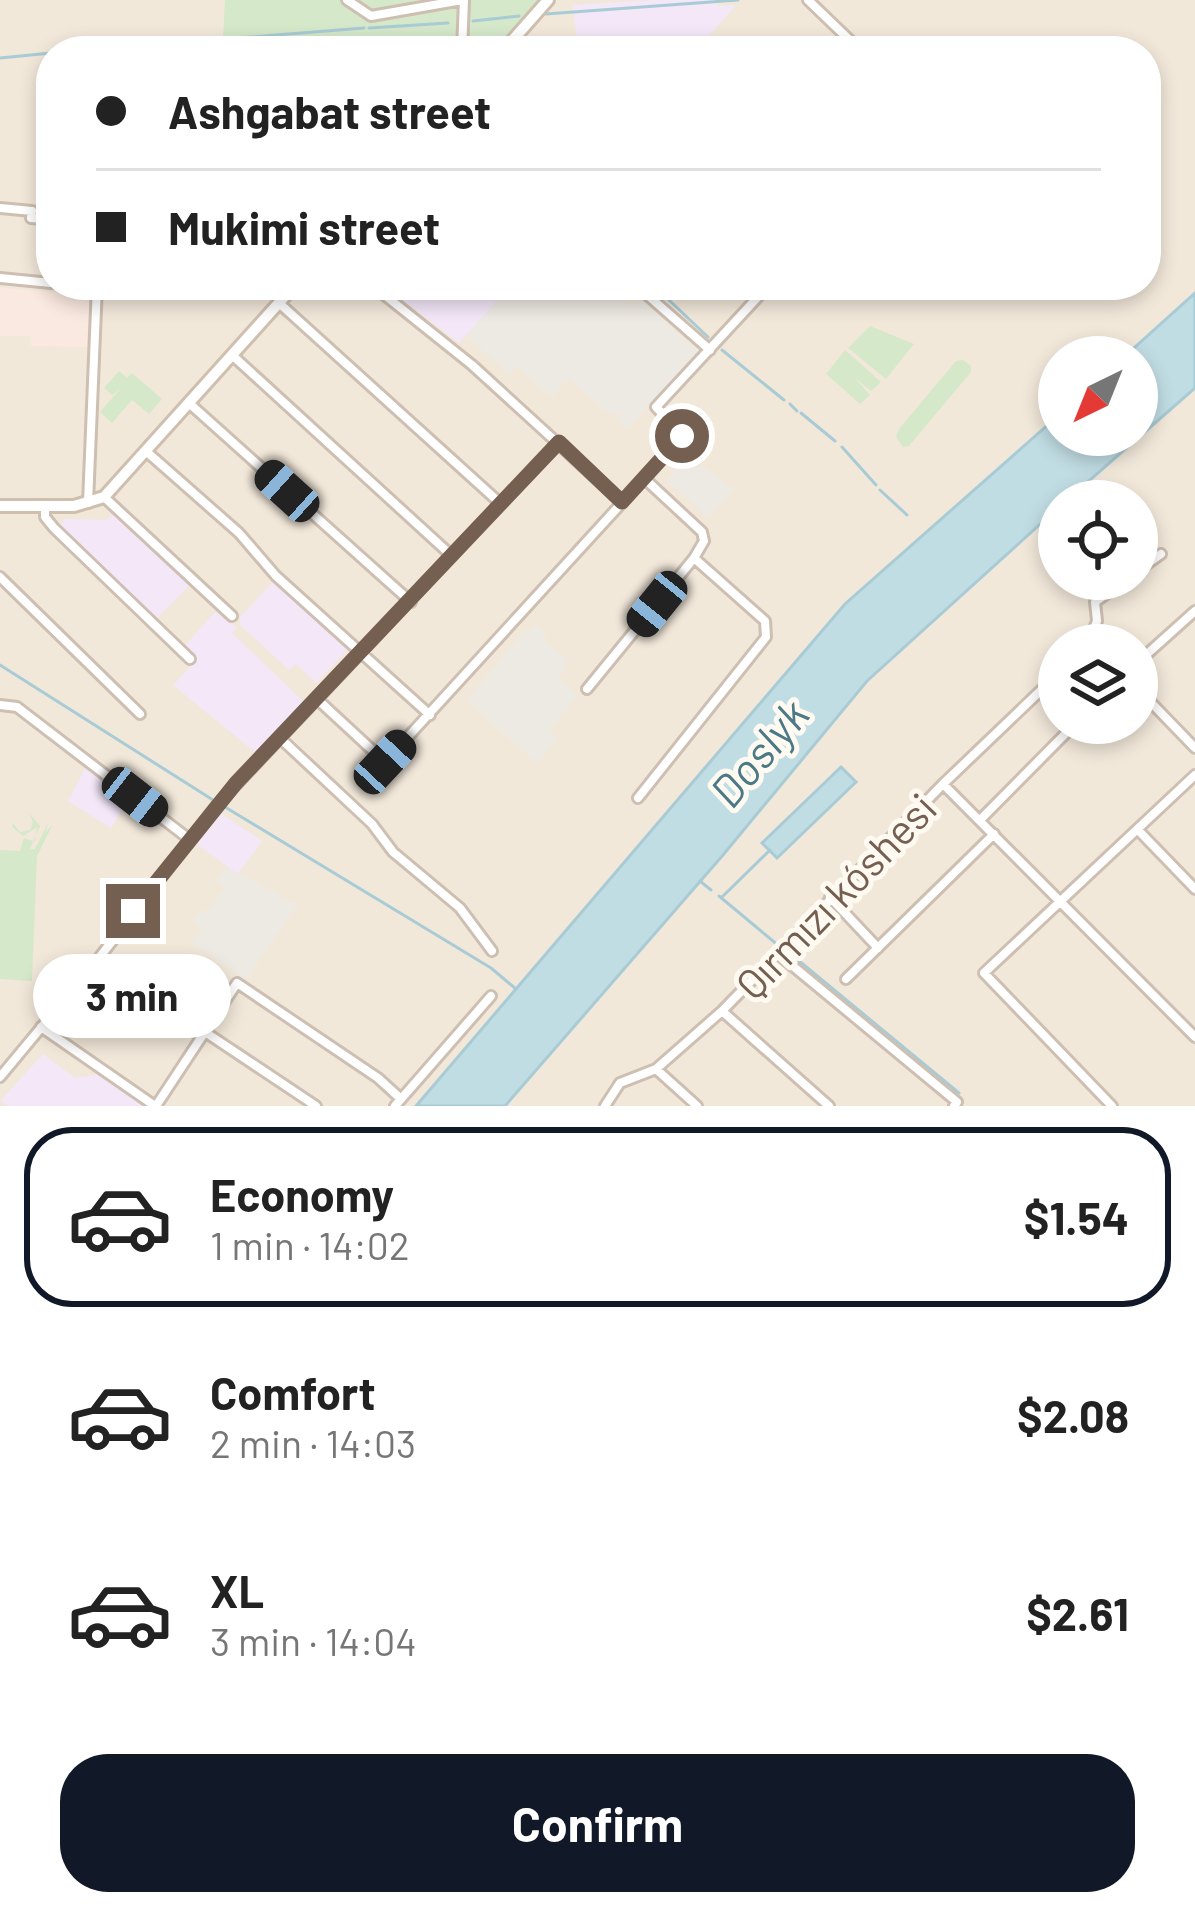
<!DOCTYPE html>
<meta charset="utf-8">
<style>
:root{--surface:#fff;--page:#f6f6f6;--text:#222;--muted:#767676;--line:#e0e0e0;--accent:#111827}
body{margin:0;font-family:Barlow,sans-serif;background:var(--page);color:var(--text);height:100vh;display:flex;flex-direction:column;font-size:45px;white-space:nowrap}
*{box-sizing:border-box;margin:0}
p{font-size:39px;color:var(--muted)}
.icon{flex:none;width:66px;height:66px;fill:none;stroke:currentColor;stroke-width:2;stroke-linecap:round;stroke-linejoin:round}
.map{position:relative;height:1106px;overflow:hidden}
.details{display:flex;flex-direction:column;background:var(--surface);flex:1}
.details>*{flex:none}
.hud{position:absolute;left:36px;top:36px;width:1125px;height:264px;border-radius:48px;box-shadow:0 6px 18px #0003;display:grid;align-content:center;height:264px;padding:0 60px;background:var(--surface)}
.needle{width:78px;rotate:223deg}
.controls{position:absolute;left:1038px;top:336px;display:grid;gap:24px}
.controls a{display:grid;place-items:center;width:120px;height:120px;border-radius:50%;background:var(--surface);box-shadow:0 6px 18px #0003;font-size:60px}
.end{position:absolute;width:54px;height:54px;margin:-27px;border:15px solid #755f50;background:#fff;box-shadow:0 0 0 6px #fff}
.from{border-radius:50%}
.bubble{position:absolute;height:84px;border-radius:42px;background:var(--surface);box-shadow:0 6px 18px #0003;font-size:39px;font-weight:700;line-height:84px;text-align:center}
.car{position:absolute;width:36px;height:72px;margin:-36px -18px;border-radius:15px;box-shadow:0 0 9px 3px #0007;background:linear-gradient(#222 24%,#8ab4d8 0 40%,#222 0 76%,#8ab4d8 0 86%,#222 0)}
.hud b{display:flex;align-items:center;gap:42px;height:114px;font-size:45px}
.hud b+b{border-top:3px solid var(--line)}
.hud i{width:30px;height:30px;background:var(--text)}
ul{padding:21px 0 0;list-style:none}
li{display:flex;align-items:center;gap:36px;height:180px;margin:0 24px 18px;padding:0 36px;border:6px solid transparent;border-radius:48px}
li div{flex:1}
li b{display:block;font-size:45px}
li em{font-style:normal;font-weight:700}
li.selected{border-color:var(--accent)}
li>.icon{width:108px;height:108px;stroke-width:1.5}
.primary-button{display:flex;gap:24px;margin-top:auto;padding:24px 60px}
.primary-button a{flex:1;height:138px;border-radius:48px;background:var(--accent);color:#fff;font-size:48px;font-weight:700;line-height:138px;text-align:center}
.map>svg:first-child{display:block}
.residential{fill:#f2e8da;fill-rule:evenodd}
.commercial{fill:#fae9e0}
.industrial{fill:#ede9e3}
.education{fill:#f3e7f8}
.green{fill:#d5e8ca}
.water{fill:#c1dde4;stroke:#a8cbd5;stroke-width:3}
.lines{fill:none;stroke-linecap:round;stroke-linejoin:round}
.stream{stroke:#a8cbd5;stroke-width:3}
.street-casing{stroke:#cdbfb1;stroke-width:14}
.secondary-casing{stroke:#cfbfaf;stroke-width:16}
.street{stroke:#fff;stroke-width:8}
.secondary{stroke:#fff;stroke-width:10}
.route{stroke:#755f50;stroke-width:15}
.labels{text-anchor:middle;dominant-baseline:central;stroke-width:10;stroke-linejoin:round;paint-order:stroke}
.street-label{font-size:42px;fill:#755f50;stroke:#fefaf2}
.water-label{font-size:45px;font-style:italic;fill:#4b7986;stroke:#fefaf2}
</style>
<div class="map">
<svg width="1195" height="1106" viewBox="0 0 1195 1106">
<rect width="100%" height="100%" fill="#fbf6eb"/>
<!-- residential -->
<path class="residential" d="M0 0H1195V1106H0ZM51 51H1146V285H51ZM1059 357H1137V435H1059ZM1059 501H1137V579H1059ZM1059 645H1137V723H1059Z"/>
<!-- commercial -->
<path class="commercial" d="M0 288 90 295 87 347 31 346 30 336H0Z"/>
<!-- industrial -->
<path class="industrial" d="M511 285H624L621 293 632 308 641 300 700 352 627 429 617 420 620 415 616 411 611 415 569 379 552 397 518 366 509 374 466 335Z
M683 460 695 470 701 464 733 490 709 517 666 481Z
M535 625 547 636 544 640 567 660 558 679 577 696 549 731 558 739 537 764 468 700 525 630 528 632Z
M227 866 297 905 246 980 191 943 202 928 193 922 202 909 207 912 225 888 216 881Z"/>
<!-- education -->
<path class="education" d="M651 0H717L718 6 736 5 696 51H564L577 37 572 5Z
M383 285H511L459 343Z
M113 513 191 584 156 619 61 526 64 519 107 520Z
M273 582 349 648 316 683 296 664 289 670 240 625V617Z
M215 612 237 627 232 633 303 701 256 753 173 685 196 661 183 648Z
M86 766 129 799 111 828 68 801Z
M220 813 262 841 238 874 194 842Z
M43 1054 75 1078 100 1074 143 1106H8L1 1100Z"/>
<!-- green -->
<path class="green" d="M225 0H539L493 51H281L277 34 223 37Z
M870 326 914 344 886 379 848 348Z
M845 350 881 382 871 391 855 378 870 395 860 404 826 374Z
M963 360 971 366V372L909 446 903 447 896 437 899 429 956 361Z
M119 371 127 378 132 373 162 399 149 414 132 400 112 423 100 412 120 389 112 395 104 388Z
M29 813 40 826 30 849H35L48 823 46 832 53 824 37 856 32 981 0 979V850L20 851 24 838 35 842 37 827 23 836 12 827 13 823 20 832 30 830 33 822Z"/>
<!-- water -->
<path class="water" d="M1195 293V388L1066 501H1059V507L867 681 723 855 505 1106H416L845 604 1059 415V435H1137V357H1124Z
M841 767 856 782 777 858 762 843Z"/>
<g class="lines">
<!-- stream -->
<path class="stream" d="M546 14 738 0
M473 21 519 16
M369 28 448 23
M124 47 364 28
M74 51 114 47
M0 58 51 53
M653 285 708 337
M722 350 784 400
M790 404 797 411
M801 413 835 441
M842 447 876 485
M880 490 907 515
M0 665 213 800
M225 807 491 968 516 989
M700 881 711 890
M719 896 779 946
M722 897 770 850
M787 951 959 1093"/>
<defs>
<path id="street" d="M347 0 371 16 462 0
M808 0 861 51
M462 51 464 0
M0 208 32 211 31 218 51 220
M0 278 51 283
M75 285 97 287
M372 285 472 365 622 502
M636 285 710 350
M279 303 501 504
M232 355 452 556
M190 404 411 602
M147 452 239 533 276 576 430 715
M104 497 232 616
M88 503 97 285
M45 506V517L54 528 190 659
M1137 571 1161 554
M0 577 140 714
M1088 645 1097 621 1095 602 1127 579
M1137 663 1195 611
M1137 688 1195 748
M587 689 694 558
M317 699 385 762 683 436 656 407 769 285
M0 705 17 707 189 839
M280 738 372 824 393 852 460 908 492 951
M943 784 1195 1037
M638 798 766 637 765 621 694 558 704 541 702 532 645 479
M980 820 1076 723
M1138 830 1195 889
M830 897 878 948
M777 953 957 1102 954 1106
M846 979 994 834
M722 1011 829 1106
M41 1027 155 1106
M205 1032 316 1106
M656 1069 697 1106
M0 1077 99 958 217 805 559 442
M156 1106 237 983 378 1078 401 1099
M395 1106 491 996
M605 1106 620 1083 656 1069 722 1011 943 784 1059 673
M1112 1106 984 973 1195 775"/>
<path id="secondary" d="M503 51 548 0
M0 506H74L104 497 295 285"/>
</defs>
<!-- street casing -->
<use href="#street" class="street-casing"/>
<!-- secondary casing -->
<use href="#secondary" class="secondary-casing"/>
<!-- street -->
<use href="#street" class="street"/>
<!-- secondary -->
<use href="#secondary" class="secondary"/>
</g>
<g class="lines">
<!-- route -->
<path class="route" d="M133 911 236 783 559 442 622 502 682 436"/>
</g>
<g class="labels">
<!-- street labels -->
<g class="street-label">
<text transform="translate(835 895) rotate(-46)">Qırmızı kóshesi</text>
</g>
<!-- water labels -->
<g class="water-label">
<text transform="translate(758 752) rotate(-50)">Doslyk</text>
</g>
</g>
</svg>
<div class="controls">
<a><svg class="needle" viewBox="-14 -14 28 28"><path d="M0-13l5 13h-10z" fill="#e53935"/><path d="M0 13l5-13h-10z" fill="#767676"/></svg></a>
<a><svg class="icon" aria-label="locate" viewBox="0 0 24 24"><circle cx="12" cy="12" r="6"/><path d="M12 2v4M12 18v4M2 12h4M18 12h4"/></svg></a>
<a><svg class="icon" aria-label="layers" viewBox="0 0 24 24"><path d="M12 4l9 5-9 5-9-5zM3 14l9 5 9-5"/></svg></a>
</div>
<i class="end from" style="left:682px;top:436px"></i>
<i class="end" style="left:133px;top:911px"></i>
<div class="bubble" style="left:33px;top:954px;width:198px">3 min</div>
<i class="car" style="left:287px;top:491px;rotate:312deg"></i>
<i class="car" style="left:657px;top:604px;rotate:219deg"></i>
<i class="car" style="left:385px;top:762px;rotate:43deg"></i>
<i class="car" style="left:135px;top:797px;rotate:128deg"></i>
<div class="hud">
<b><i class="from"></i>Ashgabat street</b>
<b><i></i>Mukimi street</b>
</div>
</div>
<section class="details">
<ul>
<li class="selected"><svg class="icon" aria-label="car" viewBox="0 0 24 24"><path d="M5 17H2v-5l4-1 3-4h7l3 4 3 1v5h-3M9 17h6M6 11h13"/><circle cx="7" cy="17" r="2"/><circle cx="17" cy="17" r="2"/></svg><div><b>Economy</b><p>1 min · 14:02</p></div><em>$1.54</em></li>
<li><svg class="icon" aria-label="car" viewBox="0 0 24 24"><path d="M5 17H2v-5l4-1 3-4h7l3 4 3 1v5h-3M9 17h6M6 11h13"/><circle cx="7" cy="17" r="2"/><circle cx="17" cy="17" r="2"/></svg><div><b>Comfort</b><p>2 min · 14:03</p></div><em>$2.08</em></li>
<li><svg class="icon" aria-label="car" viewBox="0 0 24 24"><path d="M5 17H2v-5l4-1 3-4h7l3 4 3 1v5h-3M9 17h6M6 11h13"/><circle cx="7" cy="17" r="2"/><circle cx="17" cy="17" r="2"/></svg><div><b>XL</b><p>3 min · 14:04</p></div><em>$2.61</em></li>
</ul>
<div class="primary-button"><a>Confirm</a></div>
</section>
